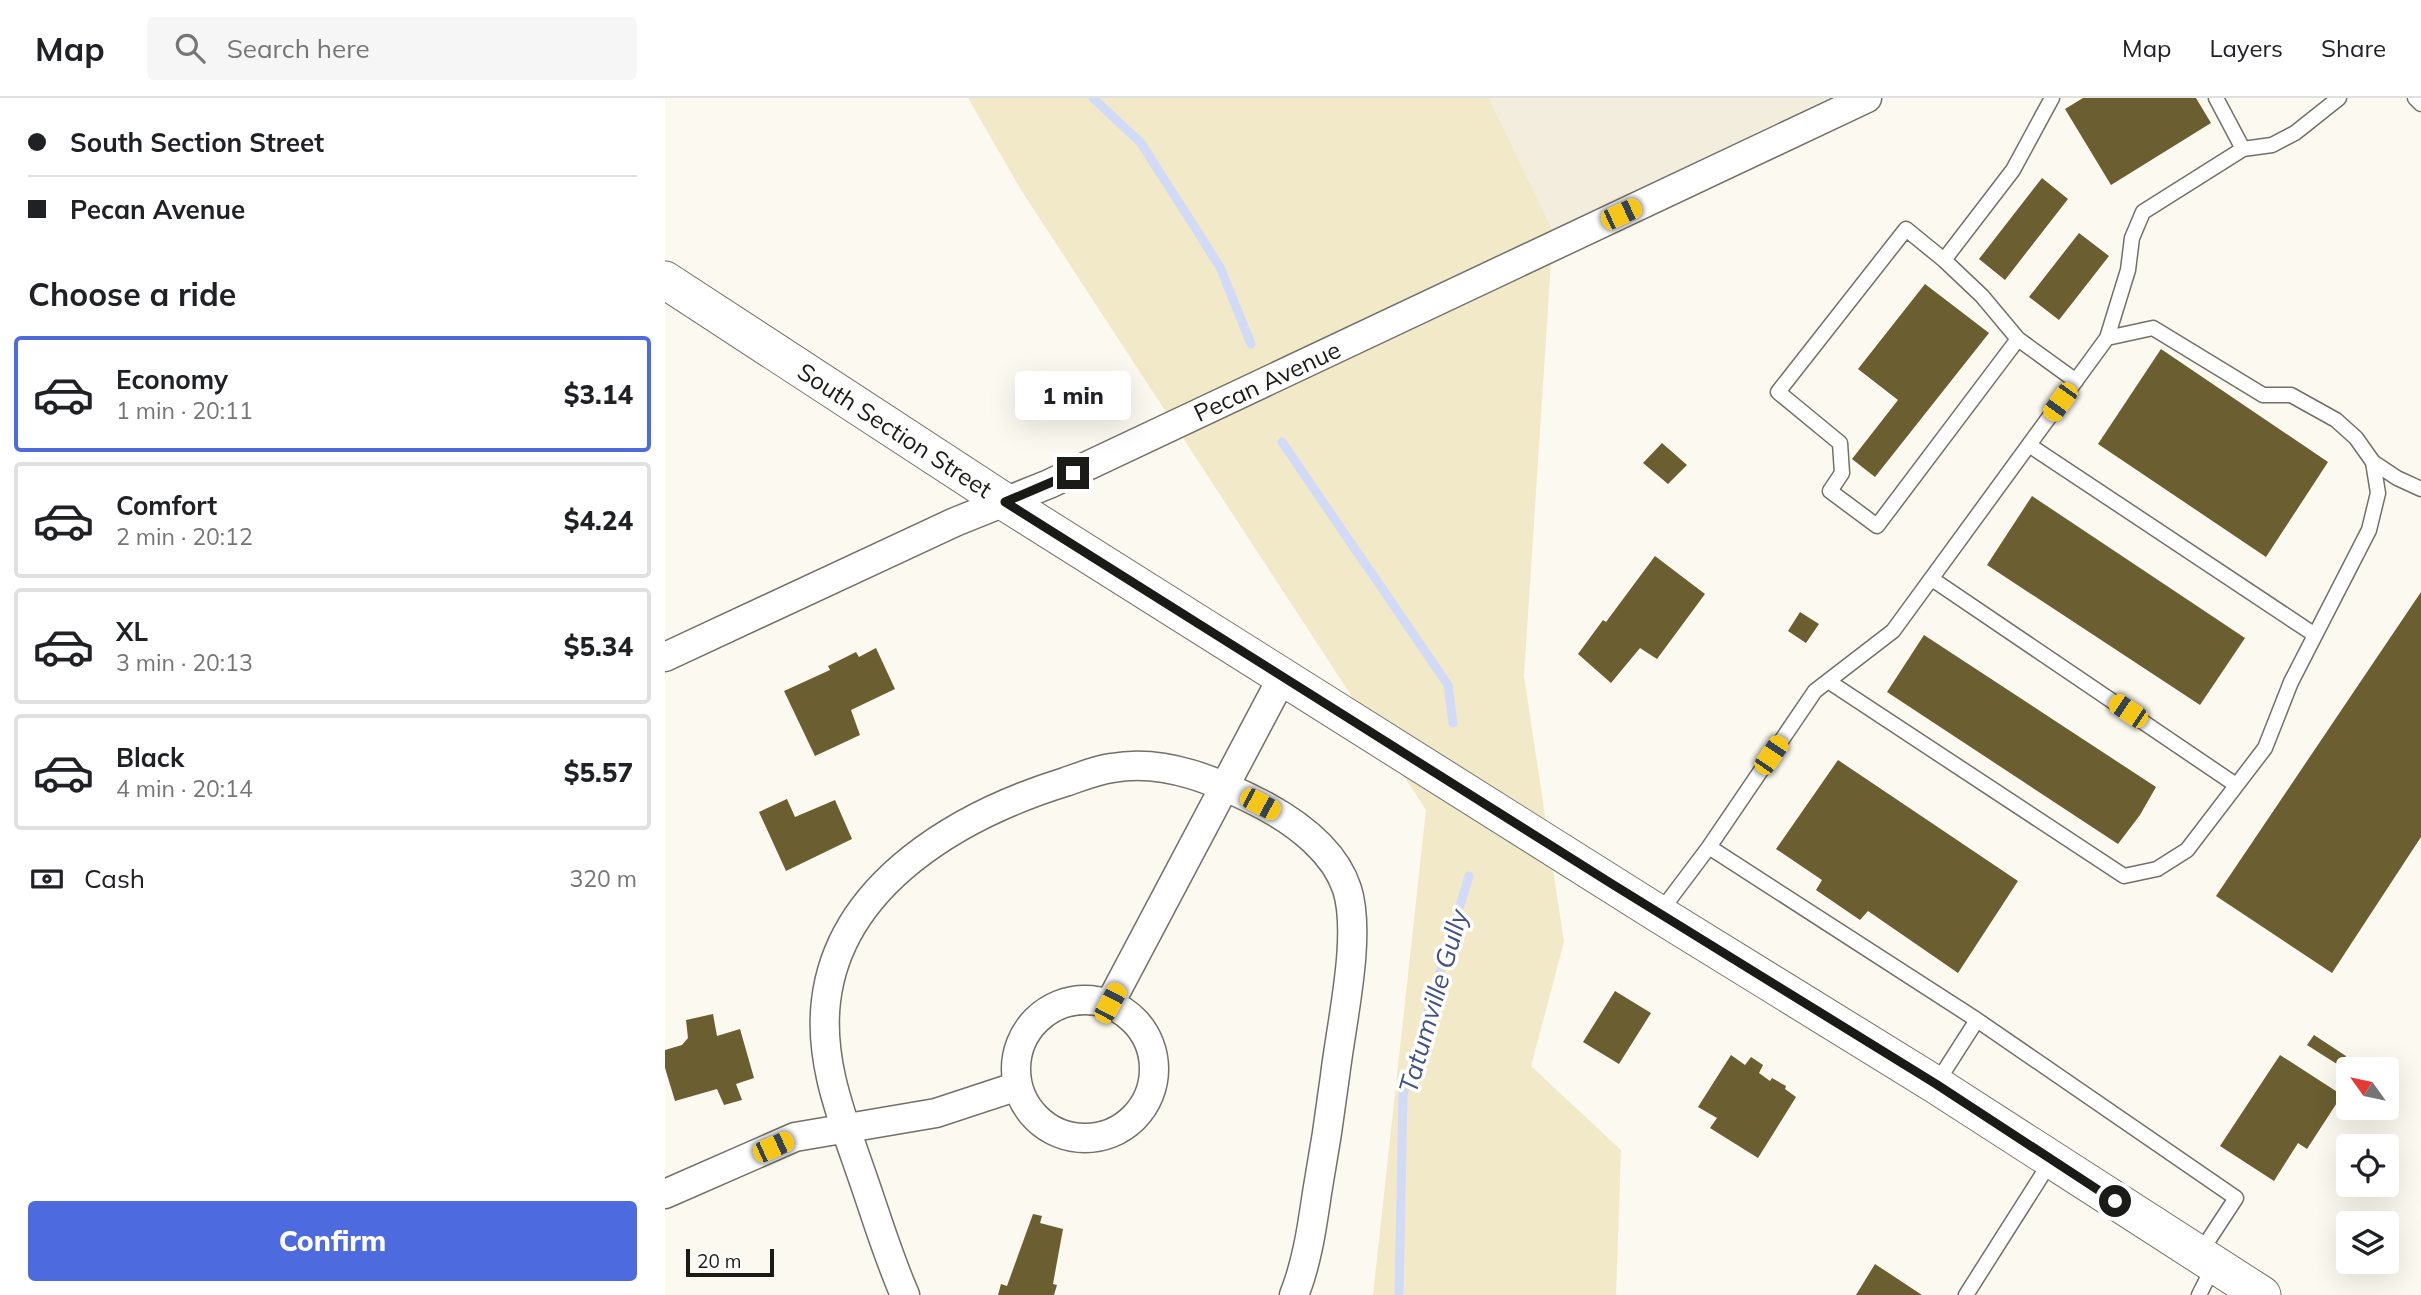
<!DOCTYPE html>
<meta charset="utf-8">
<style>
:root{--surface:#fff;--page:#f6f6f6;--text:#202124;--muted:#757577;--line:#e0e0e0;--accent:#4d6ade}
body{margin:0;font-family:Mulish,sans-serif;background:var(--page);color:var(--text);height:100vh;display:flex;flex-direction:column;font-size:26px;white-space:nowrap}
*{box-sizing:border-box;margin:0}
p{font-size:23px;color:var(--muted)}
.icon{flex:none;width:38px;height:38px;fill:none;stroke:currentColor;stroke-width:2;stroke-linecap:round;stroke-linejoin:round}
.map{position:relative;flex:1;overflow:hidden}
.side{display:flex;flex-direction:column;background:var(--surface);width:665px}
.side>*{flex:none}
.guide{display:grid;align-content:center;height:154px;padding:0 28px;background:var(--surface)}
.needle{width:46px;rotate:303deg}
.controls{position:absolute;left:1671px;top:959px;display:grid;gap:14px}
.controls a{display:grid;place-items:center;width:63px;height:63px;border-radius:7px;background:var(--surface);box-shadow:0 7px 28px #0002;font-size:35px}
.scale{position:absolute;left:21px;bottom:18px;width:88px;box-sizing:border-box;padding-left:7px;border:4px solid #1a1a16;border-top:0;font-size:19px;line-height:24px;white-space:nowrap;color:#1a1a16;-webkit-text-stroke:5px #fff;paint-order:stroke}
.end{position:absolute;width:32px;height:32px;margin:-16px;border:9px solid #1a1a16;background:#fff;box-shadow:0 0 0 4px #fff}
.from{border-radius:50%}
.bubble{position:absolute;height:49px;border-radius:7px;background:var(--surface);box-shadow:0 7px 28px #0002;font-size:23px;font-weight:800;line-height:49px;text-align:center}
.car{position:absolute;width:21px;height:42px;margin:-21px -10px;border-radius:9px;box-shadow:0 0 5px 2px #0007;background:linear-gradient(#f5c518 24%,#345 0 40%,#f5c518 0 76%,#345 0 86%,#f5c518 0)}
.guide b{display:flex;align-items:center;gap:24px;height:66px;font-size:26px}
.guide b+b{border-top:2px solid var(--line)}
.guide i{width:18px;height:18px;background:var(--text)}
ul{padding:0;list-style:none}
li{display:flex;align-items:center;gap:21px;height:116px;margin:0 14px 10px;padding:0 14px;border:4px solid var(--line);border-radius:7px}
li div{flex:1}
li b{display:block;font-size:26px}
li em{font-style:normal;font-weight:800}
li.active{border-color:var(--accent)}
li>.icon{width:63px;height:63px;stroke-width:1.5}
h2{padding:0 28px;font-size:32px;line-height:84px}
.pay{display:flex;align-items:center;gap:18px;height:77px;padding:0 28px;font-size:26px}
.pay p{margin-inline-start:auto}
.cta{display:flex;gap:14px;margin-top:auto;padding:14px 28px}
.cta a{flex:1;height:80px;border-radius:7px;background:var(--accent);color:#fff;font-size:28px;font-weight:800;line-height:80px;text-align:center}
header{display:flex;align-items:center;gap:42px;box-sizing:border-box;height:98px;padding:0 35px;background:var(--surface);border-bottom:2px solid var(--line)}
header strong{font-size:33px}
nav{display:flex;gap:38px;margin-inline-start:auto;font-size:24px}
.search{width:490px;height:63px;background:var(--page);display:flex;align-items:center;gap:18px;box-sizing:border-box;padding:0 24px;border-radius:7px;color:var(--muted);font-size:26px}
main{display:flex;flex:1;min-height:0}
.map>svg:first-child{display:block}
.built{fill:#f2eddd}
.green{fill:#f2e9c8}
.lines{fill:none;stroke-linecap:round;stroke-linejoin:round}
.stream{stroke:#d1dbf7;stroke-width:9}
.building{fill:#6b5e30}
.service-casing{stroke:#727068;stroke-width:17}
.minor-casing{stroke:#727068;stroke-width:31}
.tertiary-casing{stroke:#727068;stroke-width:39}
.service{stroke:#fff;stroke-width:14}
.minor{stroke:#fff;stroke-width:28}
.tertiary{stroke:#fff;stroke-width:37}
.route{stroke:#1a1a16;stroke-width:9}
.labels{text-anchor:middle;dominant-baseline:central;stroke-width:7;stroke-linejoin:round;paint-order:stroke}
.street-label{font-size:24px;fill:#1a1a16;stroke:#fff}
.water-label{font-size:26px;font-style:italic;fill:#3f518a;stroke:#fff}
</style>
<header>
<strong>Map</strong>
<div class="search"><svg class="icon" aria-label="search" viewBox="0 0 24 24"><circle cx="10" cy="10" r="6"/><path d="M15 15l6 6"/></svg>Search here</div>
<nav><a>Map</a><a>Layers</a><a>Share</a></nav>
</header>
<main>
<section class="side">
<div class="guide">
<b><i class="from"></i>South Section Street</b>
<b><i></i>Pecan Avenue</b>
</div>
<h2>Choose a ride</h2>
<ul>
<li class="active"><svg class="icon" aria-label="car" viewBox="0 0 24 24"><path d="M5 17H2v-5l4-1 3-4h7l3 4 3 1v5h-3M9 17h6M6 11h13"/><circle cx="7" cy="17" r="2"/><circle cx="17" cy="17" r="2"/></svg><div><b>Economy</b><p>1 min · 20:11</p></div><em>$3.14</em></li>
<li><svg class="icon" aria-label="car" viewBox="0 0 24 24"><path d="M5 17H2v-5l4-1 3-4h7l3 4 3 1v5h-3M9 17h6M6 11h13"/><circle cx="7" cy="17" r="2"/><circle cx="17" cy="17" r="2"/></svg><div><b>Comfort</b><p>2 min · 20:12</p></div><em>$4.24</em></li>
<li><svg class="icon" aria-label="car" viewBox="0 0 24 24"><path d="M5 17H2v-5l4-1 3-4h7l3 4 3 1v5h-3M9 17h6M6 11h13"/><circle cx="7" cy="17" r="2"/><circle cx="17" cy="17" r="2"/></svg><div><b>XL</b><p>3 min · 20:13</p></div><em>$5.34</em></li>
<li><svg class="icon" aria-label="car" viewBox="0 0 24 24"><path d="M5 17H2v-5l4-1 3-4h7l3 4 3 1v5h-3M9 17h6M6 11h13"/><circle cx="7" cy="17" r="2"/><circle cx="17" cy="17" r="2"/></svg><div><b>Black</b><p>4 min · 20:14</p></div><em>$5.57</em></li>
</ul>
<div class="pay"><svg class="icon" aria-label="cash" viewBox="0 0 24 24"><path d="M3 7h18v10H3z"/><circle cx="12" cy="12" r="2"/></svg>Cash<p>320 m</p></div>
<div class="cta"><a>Confirm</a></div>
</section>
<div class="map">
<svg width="1756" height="1197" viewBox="0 0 1756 1197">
<rect width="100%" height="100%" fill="#fcf9f0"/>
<!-- built -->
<path class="built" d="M824 0H1164L888 133Z"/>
<!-- green -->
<path class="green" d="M303 0H824L888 133 859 578 899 844 866 968 956 1052 951 1197H708L761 712 356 92Z"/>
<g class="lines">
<!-- stream -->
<path class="stream" d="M428 0 476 45 555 169 586 246
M617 344 783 587 788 625
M734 1197 738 997 804 778"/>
</g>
<!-- building -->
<path class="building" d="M1418 0H1531L1546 25 1446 87 1400 11Z
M1377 80 1403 101 1340 182 1314 161Z
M1414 135 1444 158 1394 222 1364 199Z
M1260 186 1324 235 1210 379 1187 361 1233 302 1193 271Z
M1496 251 1663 364 1601 459 1433 346Z
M997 345 1022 367 1003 386 978 365Z
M1367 398 1580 540 1535 607 1322 467Z
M990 458 1040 496 992 561 975 550 946 585 913 556 938 522 941 524Z
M1756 494V739L1667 875 1551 798Z
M1135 514 1154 526 1141 545 1123 533Z
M1259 537 1491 689 1475 717 1453 746 1222 594Z
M211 550 230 591 186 612 195 637 150 658 119 593 165 572 163 568 191 554 194 559Z
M1173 662 1353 783 1293 875 1203 813 1195 822 1151 792 1157 782 1111 751Z
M122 701 130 719 170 702 187 741 121 773 94 714Z
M950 893 986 915 954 966 918 944Z
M48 916 52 938 75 931 89 980 71 986 77 1002 59 1007 52 991 10 1003 0 970V952L17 947 23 940 21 922Z
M1649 937 1681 958 1675 968 1642 947Z
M1066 957 1080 967 1086 959 1098 967 1094 975 1105 983 1107 980 1121 988 1120 991 1131 999 1093 1060 1045 1030 1052 1020 1033 1009Z
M1615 957 1677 997 1642 1051 1633 1045 1609 1083 1555 1048Z
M368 1116 377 1118 375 1125 398 1131 388 1186 392 1187 389 1197H333L336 1186 342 1188Z
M1210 1166 1257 1197H1191Z"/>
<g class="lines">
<defs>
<path id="service" d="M1387 0 1348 72 1279 162 1241 131 1113 294 1175 345 1177 375 1165 393 1212 428 1353 241 1411 283
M1750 0 1756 6
M1578 51 1607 47 1630 35 1674 0
M1279 162 1317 198 1353 241
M1442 240 1463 172 1467 140 1478 114 1578 51 1551 0
M1364 347 1650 537
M1708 364 1732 380 1756 391
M1267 481 1571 687
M1044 749 1312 922 1571 1100 1535 1155
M995 814 1044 749 1150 593 1228 533 1442 240 1488 230 1598 297H1626L1671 322 1691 340 1708 364 1713 395 1704 432 1626 584 1600 650 1522 752 1492 771 1459 778 1163 583
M1271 986 1312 922
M1301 1197 1386 1063
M1534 1197 1549 1167"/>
<path id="minor" d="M0 559 290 424 384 386 1202 0
M351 971a69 69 0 1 1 138 0a69 69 0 1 1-138 0Z
M445 905 617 580
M0 1096 130 1039 271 1015 353 988
M240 1197C222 1156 210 1114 195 1072 176 1017 154 962 161 903 175 784 297 716 400 684 415 679 431 672 447 670 500 660 554 684 600 708 633 726 670 754 682 791 697 838 676 926 670 978 665 1017 659 1056 652 1095 647 1129 642 1165 629 1197"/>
<path id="tertiary" d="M0 182 340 404 994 816 1271 987 1597 1197"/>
</defs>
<!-- service casing -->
<use href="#service" class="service-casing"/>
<!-- minor casing -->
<use href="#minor" class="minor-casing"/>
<!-- tertiary casing -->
<use href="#tertiary" class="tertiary-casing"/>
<!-- service -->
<use href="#service" class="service"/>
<!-- minor -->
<use href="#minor" class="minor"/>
<!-- tertiary -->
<use href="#tertiary" class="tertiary"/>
</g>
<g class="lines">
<!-- route -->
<path class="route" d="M408 375 340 404 947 786 1271 986 1450 1103"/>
</g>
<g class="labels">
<!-- street labels -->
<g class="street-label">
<text transform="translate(602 283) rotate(-25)">Pecan Avenue</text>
<text transform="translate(230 332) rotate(33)">South Section Street</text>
</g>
<!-- water labels -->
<g class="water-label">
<text transform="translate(768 903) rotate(-74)">Tatumville Gully</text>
</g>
</g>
</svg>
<div class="controls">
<a><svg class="needle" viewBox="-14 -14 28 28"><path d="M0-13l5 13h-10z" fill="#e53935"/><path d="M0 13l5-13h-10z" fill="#757577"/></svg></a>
<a><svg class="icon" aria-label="locate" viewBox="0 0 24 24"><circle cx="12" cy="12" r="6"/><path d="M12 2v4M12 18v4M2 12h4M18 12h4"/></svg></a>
<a><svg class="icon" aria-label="layers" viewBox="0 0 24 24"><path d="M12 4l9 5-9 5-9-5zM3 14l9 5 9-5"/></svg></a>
</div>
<div class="scale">20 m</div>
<i class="end from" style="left:1450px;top:1103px"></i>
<i class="end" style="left:408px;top:375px"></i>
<div class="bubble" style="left:350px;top:273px;width:116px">1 min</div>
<i class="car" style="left:956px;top:116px;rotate:65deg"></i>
<i class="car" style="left:1395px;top:304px;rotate:216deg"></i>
<i class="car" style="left:1463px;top:613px;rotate:304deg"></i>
<i class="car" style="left:1106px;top:657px;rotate:34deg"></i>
<i class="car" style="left:595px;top:706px;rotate:118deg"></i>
<i class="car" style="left:445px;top:905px;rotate:28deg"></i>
<i class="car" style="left:108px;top:1049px;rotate:66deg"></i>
</div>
</main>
